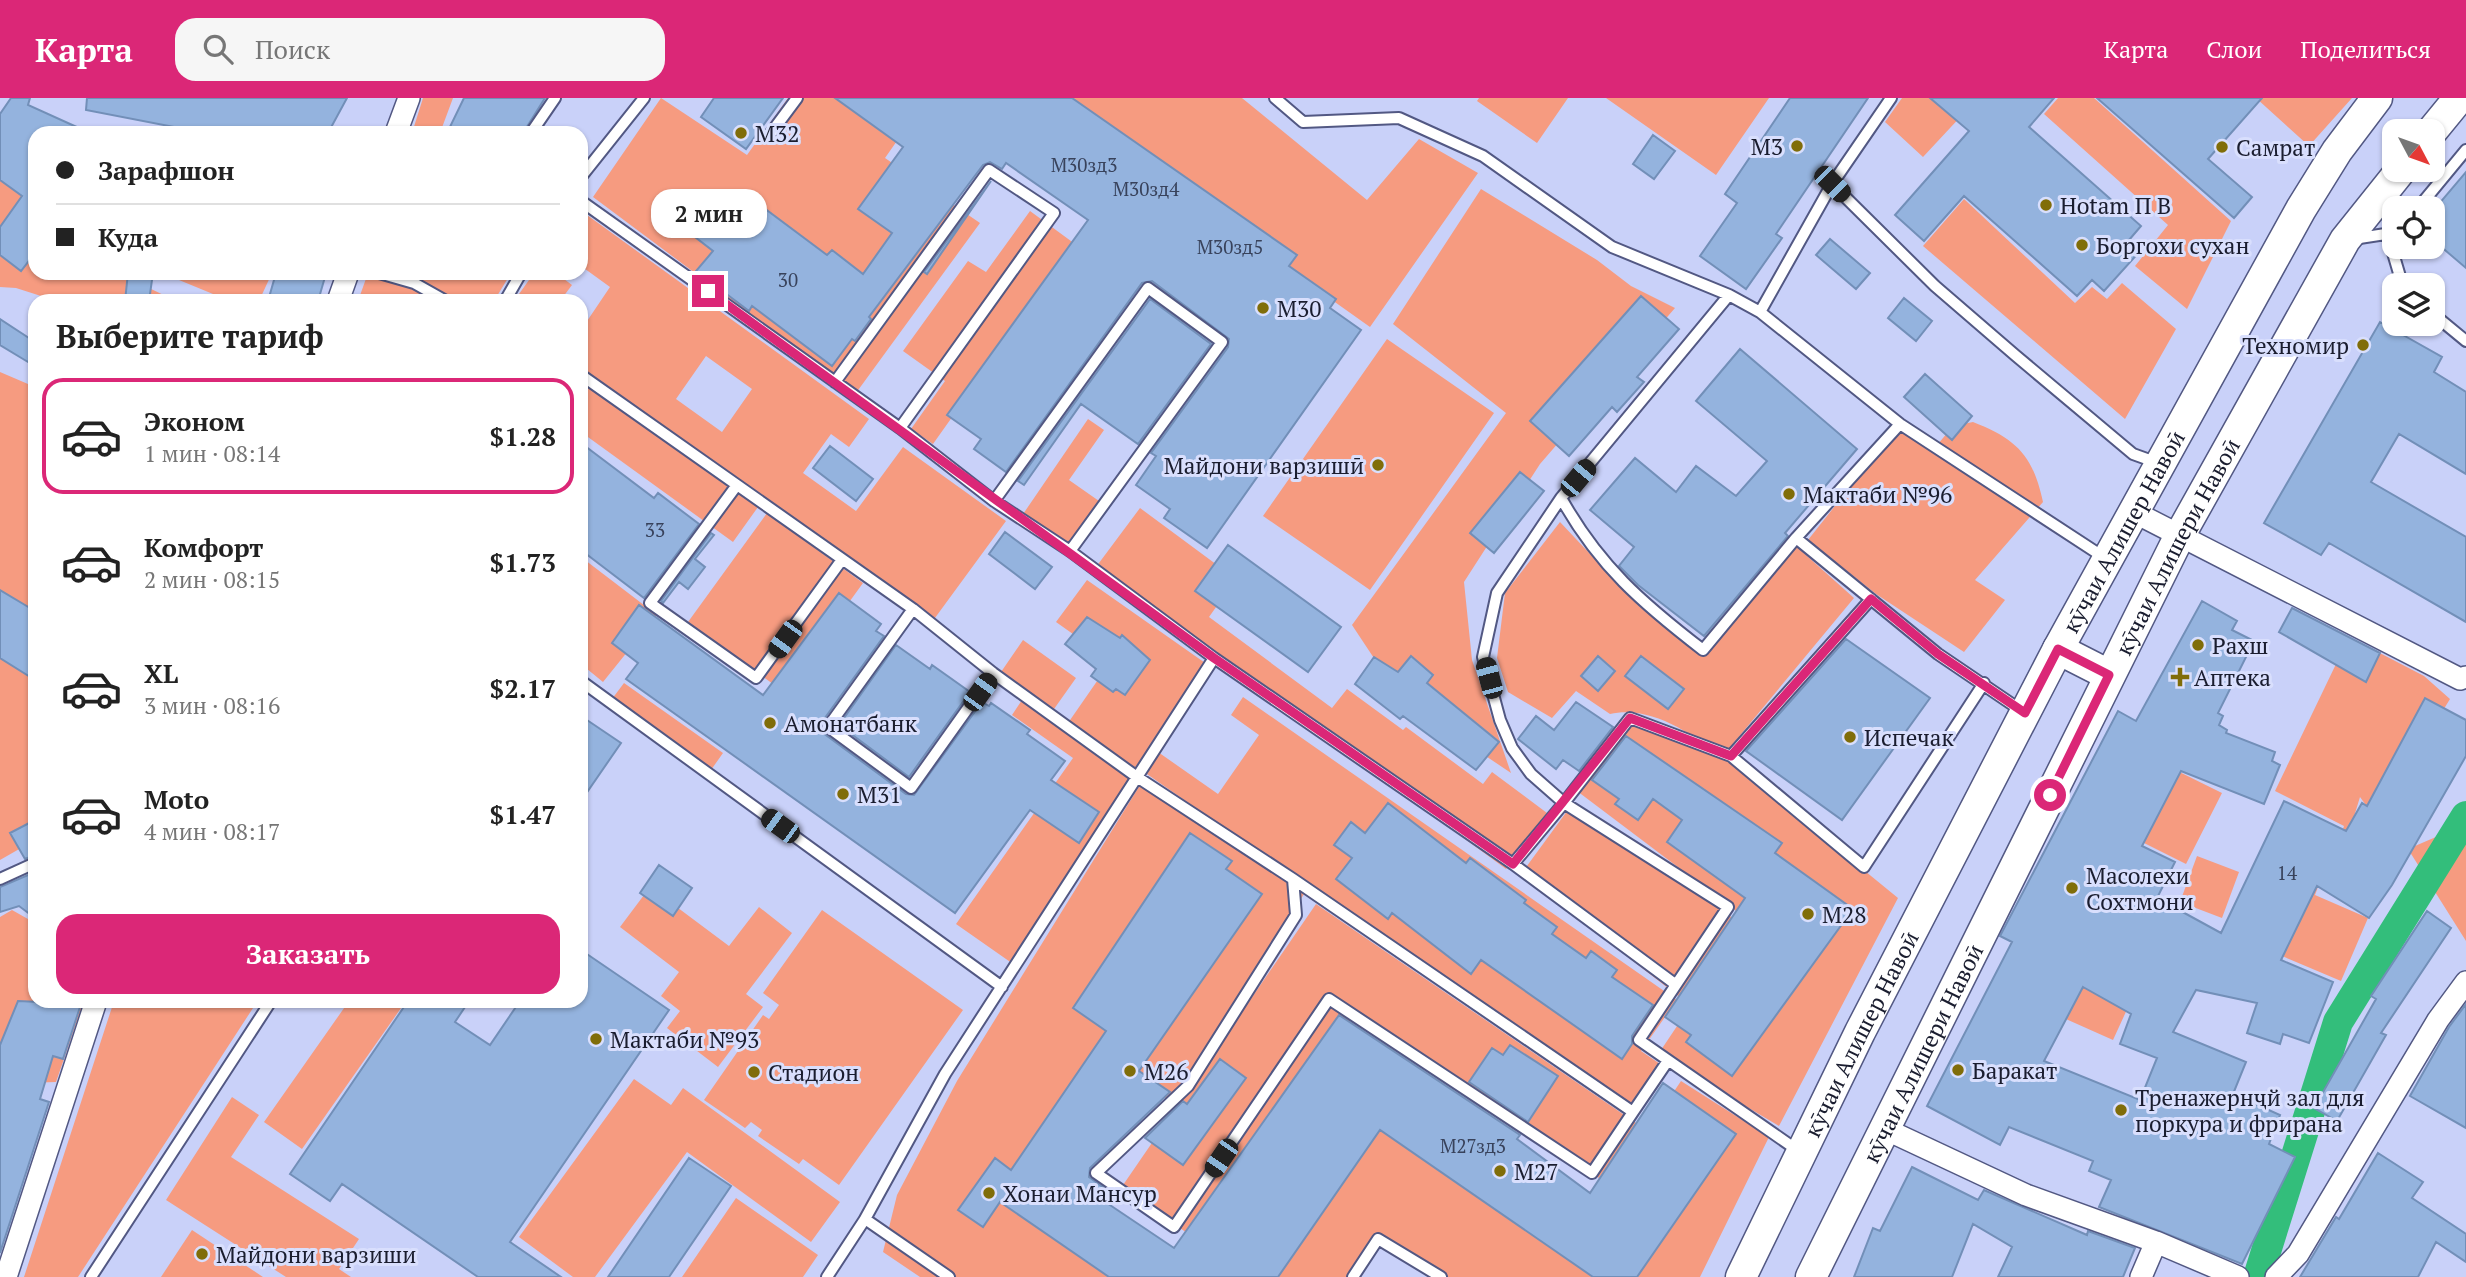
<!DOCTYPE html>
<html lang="ru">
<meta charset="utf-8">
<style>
:root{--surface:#fff;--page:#f6f6f6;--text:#222;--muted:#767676;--line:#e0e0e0;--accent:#db2777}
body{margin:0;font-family:"PT Serif",serif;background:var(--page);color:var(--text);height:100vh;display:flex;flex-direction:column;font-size:26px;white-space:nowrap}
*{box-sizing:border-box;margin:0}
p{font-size:23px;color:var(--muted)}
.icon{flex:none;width:38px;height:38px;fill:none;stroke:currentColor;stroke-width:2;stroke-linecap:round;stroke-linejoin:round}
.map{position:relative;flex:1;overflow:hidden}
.panel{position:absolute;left:28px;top:196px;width:560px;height:714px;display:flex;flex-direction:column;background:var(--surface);border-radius:21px;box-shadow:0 2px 5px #0004}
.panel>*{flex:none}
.hud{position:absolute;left:28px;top:28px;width:560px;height:154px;border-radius:21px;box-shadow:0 2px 5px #0004;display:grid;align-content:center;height:154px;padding:0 28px;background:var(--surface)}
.needle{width:46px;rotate:131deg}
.controls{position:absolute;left:2382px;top:21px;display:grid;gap:14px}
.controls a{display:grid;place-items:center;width:63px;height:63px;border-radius:14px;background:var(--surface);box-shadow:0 2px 5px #0004;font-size:35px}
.end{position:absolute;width:32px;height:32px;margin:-16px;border:9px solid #db2777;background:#fff;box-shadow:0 0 0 4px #fff}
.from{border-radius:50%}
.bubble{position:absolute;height:49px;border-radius:21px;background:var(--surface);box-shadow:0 2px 5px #0004;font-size:23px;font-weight:700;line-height:49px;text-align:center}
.car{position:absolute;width:21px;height:42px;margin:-21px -10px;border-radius:9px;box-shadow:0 0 5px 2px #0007;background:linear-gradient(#222 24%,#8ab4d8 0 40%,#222 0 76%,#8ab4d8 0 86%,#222 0)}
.hud b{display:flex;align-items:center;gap:24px;height:66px;font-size:26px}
.hud b+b{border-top:2px solid var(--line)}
.hud i{width:18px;height:18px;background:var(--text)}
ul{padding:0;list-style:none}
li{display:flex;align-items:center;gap:21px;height:116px;margin:0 14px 10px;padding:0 14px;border:4px solid transparent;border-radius:21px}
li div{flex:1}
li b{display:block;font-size:26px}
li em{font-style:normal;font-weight:700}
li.active{border-color:var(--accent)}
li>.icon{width:63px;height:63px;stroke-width:1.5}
h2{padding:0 28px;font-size:32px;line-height:84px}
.action{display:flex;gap:14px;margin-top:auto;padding:14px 28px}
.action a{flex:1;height:80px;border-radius:21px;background:var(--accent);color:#fff;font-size:28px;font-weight:700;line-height:80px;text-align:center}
header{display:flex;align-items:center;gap:42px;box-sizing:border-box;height:98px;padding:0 35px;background:var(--accent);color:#fff}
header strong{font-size:33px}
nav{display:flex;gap:38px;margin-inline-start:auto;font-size:24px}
.search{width:490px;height:63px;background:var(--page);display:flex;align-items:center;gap:18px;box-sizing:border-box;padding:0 24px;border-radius:21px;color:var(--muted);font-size:26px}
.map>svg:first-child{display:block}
.green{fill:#f69b80;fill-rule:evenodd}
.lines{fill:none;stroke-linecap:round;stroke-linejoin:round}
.canal{stroke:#33be7b;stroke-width:30}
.building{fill:#94b3de;stroke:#728fb8;stroke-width:2;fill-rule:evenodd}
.lane-casing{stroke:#525883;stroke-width:14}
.street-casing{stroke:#525883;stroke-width:24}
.secondary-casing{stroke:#525883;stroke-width:33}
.lane{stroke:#fff;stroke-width:10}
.street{stroke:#fff;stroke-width:21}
.secondary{stroke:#fff;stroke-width:30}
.route{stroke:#db2777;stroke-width:9}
.poi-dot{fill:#806d09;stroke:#d9dffd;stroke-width:2.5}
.labels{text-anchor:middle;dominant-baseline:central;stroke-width:6;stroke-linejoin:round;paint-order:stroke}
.number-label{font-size:19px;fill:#38425b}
.poi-label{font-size:23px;fill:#1a1d2f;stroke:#d9dffd;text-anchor:start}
.street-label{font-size:23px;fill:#1a1d2f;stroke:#d9dffd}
</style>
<header>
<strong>Карта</strong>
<div class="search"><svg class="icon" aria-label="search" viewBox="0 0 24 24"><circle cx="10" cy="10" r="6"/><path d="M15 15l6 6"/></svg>Поиск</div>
<nav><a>Карта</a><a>Слои</a><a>Поделиться</a></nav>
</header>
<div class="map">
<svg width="2466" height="1179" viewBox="0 0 2466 1179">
<rect width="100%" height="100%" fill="#c9d1f9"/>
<!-- green -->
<path class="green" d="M423 0H453L440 35H412Z
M661 0 747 57 788 0H927L885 60 980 125 856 295 593 99Z
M1048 0H1242L1367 102 1419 41 1478 75 1370 229Z
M1479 0H1568L1537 45 1477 3Z
M1606 0H1769L1716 77Z
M1902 0H1978L1923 59 1885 24Z
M2058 0H2094L2231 123 2187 211 2135 168 2168 127 2044 16Z
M2256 0H2352L2309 48Z
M0 66 35 99V175H118L176 203H43L41 198 16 190 0 189Z
M1481 91 1597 162 1631 188 1675 210 1540 366 1464 484 1472 562 1511 675 1401 601 1352 527 1506 315 1393 226Z
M1964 101 2075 205 2092 189 2107 201 2122 185 2176 231 2125 321 1923 148Z
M1030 113 1075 146 933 346 911 331 945 283 903 253 968 163 986 174Z
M587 117 869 321 849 349 831 336 803 375 856 413 903 349 1006 423 932 524 581 270V232L610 189 581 168V126ZM706 258 752 291 722 334 676 301Z
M162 175H272L259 203H230Z
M368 175H511L494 203H358Z
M534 175H556L572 187 560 203H514Z
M1387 241 1494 315 1370 492 1263 418Z
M0 274 35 289V514L0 496Z
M581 281 758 409 733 444 581 334Z
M1088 321 1104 332 1069 382 1099 403 1064 454 1019 422Z
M1973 324C2017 341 2033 358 2043 404L1975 482 2005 502 1964 554 1876 496 1808 442 1900 326 1933 352 1953 328Z
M1140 410 1236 481 1209 519 1332 610 1347 591 1403 632 1406 629 1483 686 1492 674 1547 715 1506 771 1096 469Z
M767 415 863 485 784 594 688 524Z
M1560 424 1640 509 1703 558 1797 449 1854 500 1722 659C1692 636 1651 607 1610 616L1576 593 1552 620 1508 594 1497 560 1505 495Z
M581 459 657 517 603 584 581 566Z
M1087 482 1208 567 1134 671 1068 625 1111 563 1056 524Z
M0 530 35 557V742L0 762Z
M2349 539 2424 578 2450 601 2376 721 2360 699 2345 748 2333 761 2344 728 2275 693Z
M1023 542 1076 580 1054 611 1001 574Z
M624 585 723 655 711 672 612 601Z
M1243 599 1677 902 1641 953 1669 972 1637 1018 1144 674 1158 654 1218 696 1259 637 1231 617Z
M1022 602 1132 680 1016 868 956 826 1073 660 1012 617Z
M1632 625 1729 662 1898 800 1779 1028 1678 968 1661 952 1748 822 1577 693Z
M2149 659 2222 695 2186 766 2132 739Z
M1140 687 1304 796 1170 1008 1163 997 1130 986 1070 1105 1172 1179H920L883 1154 897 1097 957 983Z
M1573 705 1738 824 1682 901 1521 776Z
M2466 726V843L2408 751Z
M2197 758 2239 774 2222 820 2180 804Z
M2306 784 2318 789 2315 797 2368 820 2341 883 2275 855Z
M650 789 729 848 759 809 792 835 746 896 763 909 718 969 667 930 680 913 661 898 679 874 620 829Z
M1316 806 1636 1025 1599 1080 1356 914 1199 1143 1121 1090Z
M12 812 35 825V903H84L56 984 27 985 0 1055V819Z
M822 812 963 912 839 1087 803 1061 799 1066 758 1038 762 1032 751 1024 745 1030 704 1002 763 917 769 921 779 907 763 895Z
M2146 870 2113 942 2012 897Z
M114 903H243L253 910 78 1179H24Z
M349 903H406L302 1051 264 1024Z
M634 981 671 1007 683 990 840 1104 811 1144 687 1054 595 1179H573L519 1139Z
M1681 983 1769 1039 1700 1179H1433L1375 1145 1352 1179H1238L1349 1027 1418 1008 1591 1117Z
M232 999 259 1017 231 1059 359 1141 339 1171 351 1179H286L166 1102Z
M736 1100 818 1157 803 1179H682Z
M192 1132 263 1179H161Z"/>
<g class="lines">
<!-- canal -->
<path class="canal" d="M2258 1179 2338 924 2466 718"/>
</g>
<!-- building -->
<path class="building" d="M11 0H30L28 7 90 35H35V155L21 173 0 157V129L22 98 0 82V16Z
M87 0H347L328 35H205L86 12Z
M464 0H545L523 35H447Z
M714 0H783L746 51 701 19Z
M835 0H1072L1297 157 1289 168 1336 201 1330 210 1361 232 1207 450 1164 420 1170 411 1136 387 1156 358 1151 355 1228 249 1229 241 1152 183 1142 185 1006 374 974 351 981 341 947 317 1088 122 1006 65 1002 71 990 64 983 67 869 219 871 221 855 243 852 241 832 268 752 208 749 213 696 173 713 153 695 139 712 117 726 127 748 98 827 157 832 152 863 176 892 135 858 111 903 49Z
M1790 0H1868L1776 136 1782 140 1746 191 1700 158 1737 105 1725 96Z
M1930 0H2054L2029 29 2141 128 2129 142 2141 152 2104 193 2092 182 2077 198 1964 98 1924 143 1895 117 1969 33Z
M2097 0H2262L2208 61 2252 99 2234 120Z
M1653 37 1675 53 1654 81 1633 66Z
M2466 74V170L2432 141V114Z
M991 83 927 176 924 174Z
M1830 141 1870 175 1856 191 1816 157Z
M128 175H153L149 203H125Z
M276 175H313L325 179 318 203H268Z
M1641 198 1679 231 1637 279 1644 284 1617 314 1612 309 1569 358 1530 323Z
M1904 200 1932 223 1916 243 1888 220Z
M1150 201 1211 246 1138 346 1081 306 1024 387 1018 383Z
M0 221 35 244V253L28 264 0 247Z
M2380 224 2442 259 2434 274 2466 294V376L2399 336 2371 384 2466 439V524L2329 445 2321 457 2264 425Z
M1740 251 1857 351 1785 435 1788 438 1704 538 1638 487 1619 468 1634 449 1590 412 1635 360 1676 394 1696 368 1736 398 1767 363 1696 303Z
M1925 276 1972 318 1952 342 1904 299Z
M581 345 654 400 658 395 699 426 644 500 581 452Z
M830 348 873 381 856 403 813 370Z
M1520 374 1544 393 1494 455 1470 435Z
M1005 434 1052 469 1035 491 989 456Z
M711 435 714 437 695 461 705 469 688 491 679 484 663 505 661 503Z
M1228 447 1341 529 1308 574 1195 493Z
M0 492 35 513V582L0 560Z
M839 495 881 526 876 533 884 538 822 624 823 635 906 696 914 697 982 604 989 608 991 605 1030 632 1027 636 1065 663 1051 682 1099 714 1079 745 1030 712 955 815 626 581 638 565 612 545 639 507 763 597Z
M2202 503 2237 523 2232 532 2254 543 2218 615 2223 618 2219 627 2227 632 2226 635 2275 654 2272 663 2280 667 2264 706 2181 673 2142 748 2175 764 2157 800 2221 835 2284 703 2346 733 2362 705 2367 708 2425 600 2466 622V658L2392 787 2369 820 2317 788 2281 862 2333 884 2309 945 2283 936 2280 946 2247 935 2257 905 2196 892 2173 934 2246 964 2233 996 2280 1017 2269 1046 2295 1059 2242 1166 2099 1109 2111 1082 2089 1073 2093 1063 2009 1029 2000 1047 1927 1008 2012 844 2000 838 2118 613 2136 623ZM2083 889 2131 916 2120 946 2157 960 2140 1002 2044 963Z
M2292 510 2380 555 2366 584 2279 534Z
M1087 519 1120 540 1122 537 1150 562 1125 597 1116 591 1113 594 1091 578 1096 571 1065 546Z
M1846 541 1930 600 1842 722 1746 653Z
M896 547 930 571 932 567 970 594 909 679 839 627Z
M1411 558 1433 577 1427 585 1499 644 1476 672 1403 618 1400 621 1355 586 1374 559 1398 574Z
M1598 558 1615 573 1598 593 1581 578Z
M1641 558 1684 591 1668 611 1625 578Z
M1576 604 1613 629 1579 673 1563 662 1556 671 1518 641 1536 618 1554 632Z
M581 618 621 645 581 703Z
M1626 638 1782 745 1775 755 1853 811 1732 978 1686 944 1691 937 1665 919 1745 800 1667 744 1682 722 1653 701 1638 722 1615 706 1619 701 1592 682Z
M1388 705 1466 765 1470 760 1526 802 1524 805 1557 829 1552 836 1586 860 1591 853 1617 872 1612 879 1653 907 1632 938V946L1622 961 1481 862 1471 876 1392 815 1388 821 1336 781 1352 760 1334 747 1351 724 1365 735Z
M35 722V757L25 761 10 735Z
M1190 735 1232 763 1226 771 1262 796 1139 973 1170 994 1090 1070 1089 1079 1104 1090 1098 1099 1174 1150 1339 917 1520 1037 1517 1041 1590 1095 1663 985 1736 1036 1637 1179H1593L1380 1032 1278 1179H1109L1000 1104 983 1129 958 1112 995 1060 1011 1072 1106 933 1073 910Z
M659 767 692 790 673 818 640 795Z
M35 774V820L19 808 0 814V789Z
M2427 813 2451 830 2381 935 2386 937 2337 1023 2314 1010 2376 901 2371 898Z
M581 852 669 912 510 1144 561 1179H478L342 1086 330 1103 290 1076 408 903H469L455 924 490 947 520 903H581Z
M18 903 81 906 63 961 53 958 40 1001 49 1004 0 1155V947Z
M2466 906V1030L2410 998 2449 929Z
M1510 947 1558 978 1528 1024 1469 984 1492 950 1503 957Z
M1220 961 1246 980 1183 1067 1145 1040 1183 1003 1187 1006Z
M2378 1055 2423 1084 2412 1100 2466 1136V1164L2436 1144 2418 1179H2300L2336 1119 2339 1121Z
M689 1060 731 1088 669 1179H608Z
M1912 1069 1978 1102 1984 1092 2087 1137 2088 1133 2135 1150 2123 1179H1998L2012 1149 1973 1126 1952 1179H1854L1873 1130 1880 1133Z"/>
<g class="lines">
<defs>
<path id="lane" d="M1275 0 1303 24 1399 20 1483 58 1612 149 1729 197 1760 214 1900 326 2105 460
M531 35 555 0
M768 39 797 0
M581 79 644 0
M1832 86 1935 188 2015 257 2133 356 2158 365
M581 103 900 330 994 403 1070 453 1214 560
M2418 110 2466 52
M2388 138 2401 182 2406 187
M2353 141 2392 135
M379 175 414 185 446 203
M1729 197 1561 400 1497 495 1483 559 1500 622 1512 650 1531 676 1564 705 1630 620 1731 658
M505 203 521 175
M1760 214 1832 86 1891 0
M2432 215 2466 243
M581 277 913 511 993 575 1137 679 1293 781 1633 1014 1667 964
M835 284 989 72 1054 115 900 330
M737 387 650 505 756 580 841 463
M1561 400C1599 468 1642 505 1703 552L1796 440 1900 326
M994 403 1148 190 1222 244 1070 453
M1796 440 1938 556 2025 615
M1871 501 1731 658 1864 769 1984 585
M913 511 828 629 911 690 993 575
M581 583 1002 889
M1513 766 1675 886
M0 781 35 765
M1293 781 1296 817 1188 988 1096 1075 1174 1129 1329 901 1592 1075 1633 1014
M91 1179 271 903
M827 1179 865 1121
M949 1179 865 1121 945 976 1214 560 1513 766 1564 705 1728 809 1639 942 1800 1054
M1353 1179 1378 1141 1441 1179"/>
<path id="street" d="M396 35 409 0
M338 203 348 175
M2132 413 2460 581 2466 579
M1885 1031 2026 1097 2156 1144 2238 1179
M6 1179 96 903
M2141 1179 2156 1144
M2276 1179 2298 1156 2438 922 2466 884"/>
<g id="secondary">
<path d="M2432 33 2459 0"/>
<path d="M2058 551 2109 577"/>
<path id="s1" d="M1741 1179 1860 934 2058 551 2301 111 2337 53 2377 0"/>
<path id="s2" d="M1811 1179 2180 437 2345 142 2401 72"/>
</g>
</defs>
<!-- lane casing -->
<use href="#lane" class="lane-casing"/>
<!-- street casing -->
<use href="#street" class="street-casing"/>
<!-- secondary casing -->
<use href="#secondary" class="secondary-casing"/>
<!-- lane -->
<use href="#lane" class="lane"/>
<!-- street -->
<use href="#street" class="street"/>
<!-- secondary -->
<use href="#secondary" class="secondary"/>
</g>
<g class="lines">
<!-- route -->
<path class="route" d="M708 193 1214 560 1513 766 1630 620 1731 658 1871 501 1938 556 2025 615 2058 551 2109 577 2050 697"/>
</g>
<!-- markers -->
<g class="poi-dot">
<circle cx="741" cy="35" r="7"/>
<circle cx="1797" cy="48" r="7"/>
<circle cx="2222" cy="49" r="7"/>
<circle cx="2046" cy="107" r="7"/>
<circle cx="2082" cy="147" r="7"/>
<circle cx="1263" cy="210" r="7"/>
<circle cx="2363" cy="247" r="7"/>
<circle cx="1378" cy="367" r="7"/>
<circle cx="1789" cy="396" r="7"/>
<circle cx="2198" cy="547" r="7"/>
<path d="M2176.5 568.5h7v7h7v7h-7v7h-7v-7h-7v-7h7z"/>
<circle cx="770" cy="625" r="7"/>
<circle cx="1850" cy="639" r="7"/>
<circle cx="843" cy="696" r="7"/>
<circle cx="2072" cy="790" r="7"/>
<circle cx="1808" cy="816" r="7"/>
<circle cx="596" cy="941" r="7"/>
<circle cx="1958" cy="972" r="7"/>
<circle cx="1130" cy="973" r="7"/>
<circle cx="754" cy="974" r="7"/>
<circle cx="2121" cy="1012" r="7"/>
<circle cx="1500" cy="1073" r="7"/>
<circle cx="989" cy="1095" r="7"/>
<circle cx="202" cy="1156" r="7"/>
</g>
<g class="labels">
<!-- number labels -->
<g class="number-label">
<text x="1084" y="66">М30зд3</text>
<text x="1146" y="90">М30зд4</text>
<text x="1230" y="148">М30зд5</text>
<text x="788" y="181">30</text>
<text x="655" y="431">33</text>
<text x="2287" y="774">14</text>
<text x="1473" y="1047">М27зд3</text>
</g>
<!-- poi labels -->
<g class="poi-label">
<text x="755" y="35">М32</text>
<text x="1783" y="48" text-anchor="end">М3</text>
<text x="2236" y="49">Самрат</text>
<text x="2060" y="107">Hotam П В</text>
<text x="2096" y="147">Боргохи сухан</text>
<text x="1277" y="210">М30</text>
<text x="2349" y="247" text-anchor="end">Техномир</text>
<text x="1364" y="367" text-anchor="end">Майдони варзишӣ</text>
<text x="1803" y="396">Мактаби №96</text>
<text x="2212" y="547">Рахш</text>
<text x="2194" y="579">Аптека</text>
<text x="784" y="625">Амонатбанк</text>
<text x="1864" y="639">Испечак</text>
<text x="857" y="696">М31</text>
<text x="2086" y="777">Масолехи<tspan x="2086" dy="26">Сохтмони</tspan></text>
<text x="1822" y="816">М28</text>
<text x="610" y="941">Мактаби №93</text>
<text x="1972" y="972">Баракат</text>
<text x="1144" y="973">М26</text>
<text x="768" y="974">Стадион</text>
<text x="2135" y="999">Тренажернҷй зал для<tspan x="2135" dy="26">поркура и фрирана</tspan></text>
<text x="1514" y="1073">М27</text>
<text x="1003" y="1095">Хонаи Мансур</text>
<text x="216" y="1156">Майдони варзиши</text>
</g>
<!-- street labels -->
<g class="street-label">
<text stroke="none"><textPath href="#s1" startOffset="838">кӯчаи Алишер Навоӣ</textPath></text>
<text stroke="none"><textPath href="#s2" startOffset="817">кӯчаи Алишери Навоӣ</textPath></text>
<text stroke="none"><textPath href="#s1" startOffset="271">кӯчаи Алишер Навоӣ</textPath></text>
<text stroke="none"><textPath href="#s2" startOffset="250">кӯчаи Алишери Навоӣ</textPath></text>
</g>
</g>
</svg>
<div class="controls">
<a><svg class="needle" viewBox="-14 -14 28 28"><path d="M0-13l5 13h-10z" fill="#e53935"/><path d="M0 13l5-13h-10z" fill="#767676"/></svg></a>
<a><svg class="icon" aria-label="locate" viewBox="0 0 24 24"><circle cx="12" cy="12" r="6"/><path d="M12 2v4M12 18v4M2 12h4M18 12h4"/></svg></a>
<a><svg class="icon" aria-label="layers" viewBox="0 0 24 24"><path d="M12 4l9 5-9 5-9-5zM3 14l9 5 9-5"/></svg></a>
</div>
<i class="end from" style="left:2050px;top:697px"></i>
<i class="end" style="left:708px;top:193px"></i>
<div class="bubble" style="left:651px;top:91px;width:116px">2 мин</div>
<i class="car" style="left:1832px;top:86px;rotate:135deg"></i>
<i class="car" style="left:1578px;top:380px;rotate:40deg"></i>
<i class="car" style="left:785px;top:541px;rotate:216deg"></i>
<i class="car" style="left:1489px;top:580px;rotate:345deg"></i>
<i class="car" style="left:980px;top:594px;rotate:36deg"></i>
<i class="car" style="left:780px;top:728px;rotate:306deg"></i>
<i class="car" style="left:1221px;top:1060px;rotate:214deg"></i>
<div class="hud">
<b><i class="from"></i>Зарафшон</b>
<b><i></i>Куда</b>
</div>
<section class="panel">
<h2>Выберите тариф</h2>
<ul>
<li class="active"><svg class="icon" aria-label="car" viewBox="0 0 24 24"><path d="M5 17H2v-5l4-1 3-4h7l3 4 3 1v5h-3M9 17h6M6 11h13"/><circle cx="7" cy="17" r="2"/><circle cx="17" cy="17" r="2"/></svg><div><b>Эконом</b><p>1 мин · 08:14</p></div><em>$1.28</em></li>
<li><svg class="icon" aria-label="car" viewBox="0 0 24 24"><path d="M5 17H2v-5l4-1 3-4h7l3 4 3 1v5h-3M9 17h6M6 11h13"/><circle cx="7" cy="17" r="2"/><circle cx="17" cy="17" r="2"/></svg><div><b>Комфорт</b><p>2 мин · 08:15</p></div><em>$1.73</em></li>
<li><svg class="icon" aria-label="car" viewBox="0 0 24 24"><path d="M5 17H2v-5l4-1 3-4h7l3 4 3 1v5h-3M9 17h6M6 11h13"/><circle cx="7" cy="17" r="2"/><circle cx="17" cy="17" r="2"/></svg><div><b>XL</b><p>3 мин · 08:16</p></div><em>$2.17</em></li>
<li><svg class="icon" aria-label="car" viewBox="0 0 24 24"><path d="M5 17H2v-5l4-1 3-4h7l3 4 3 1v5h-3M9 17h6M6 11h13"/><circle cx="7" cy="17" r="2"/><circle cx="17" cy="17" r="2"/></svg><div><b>Moto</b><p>4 мин · 08:17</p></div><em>$1.47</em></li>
</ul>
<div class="action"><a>Заказать</a></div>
</section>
</div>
